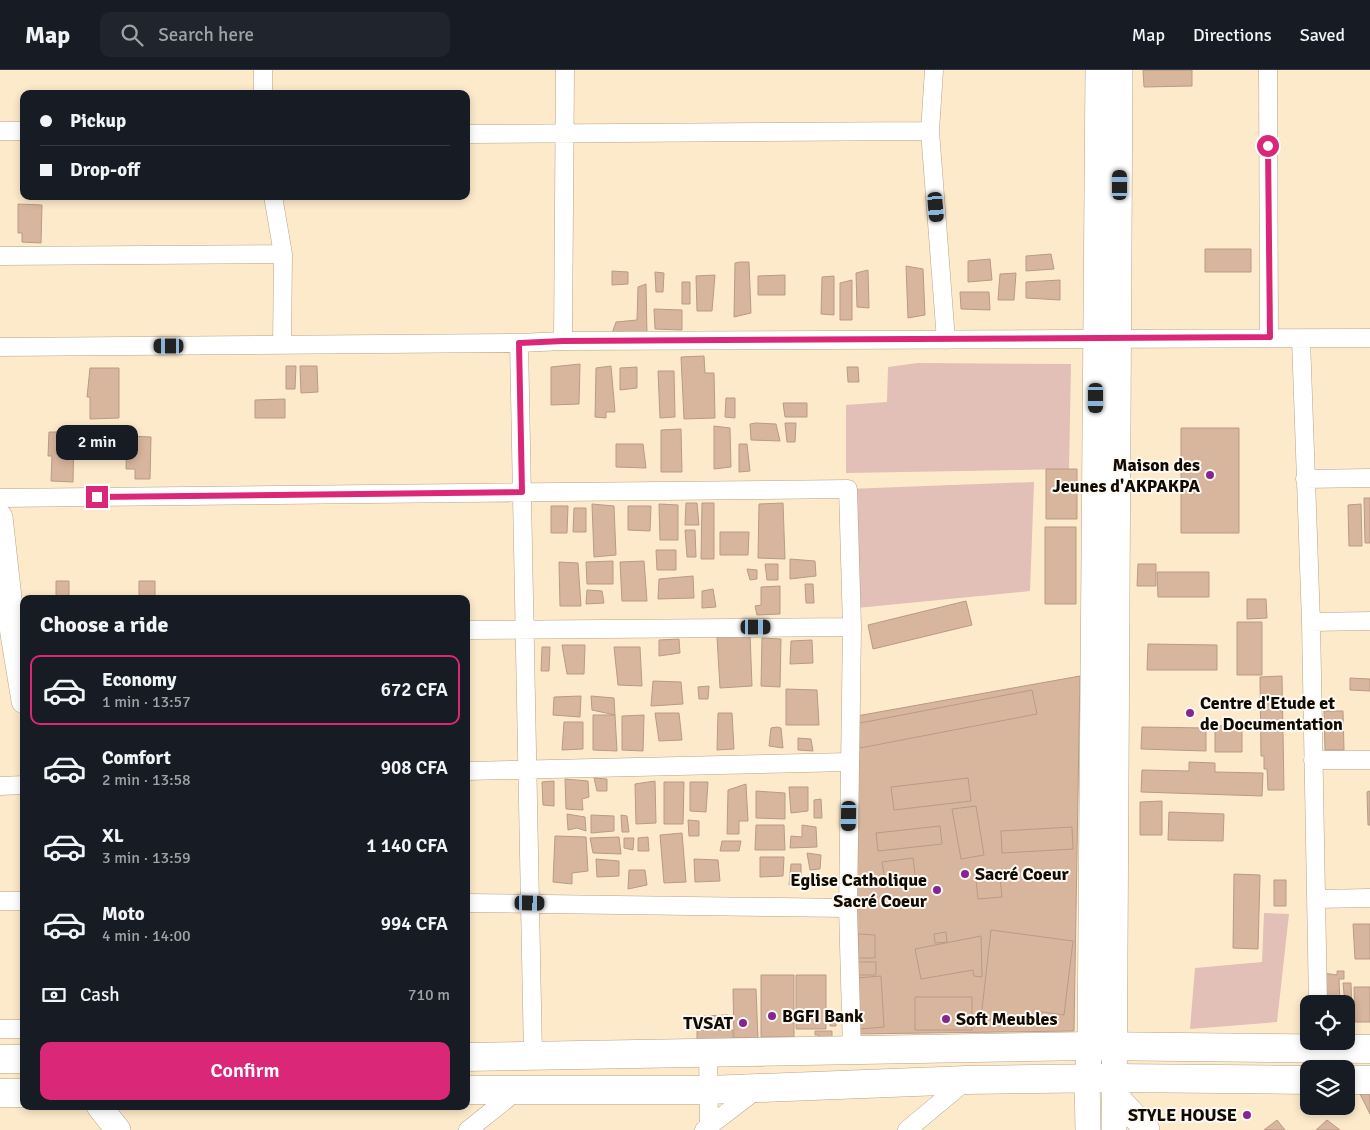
<!DOCTYPE html>
<meta charset="utf-8">
<style>
:root{--surface:#171b24;--page:#20242c;--text:#f1f3f6;--muted:#9ea1a6;--line:#363941;--accent:#db2777}
body{margin:0;font-family:Signika,sans-serif;background:var(--page);color:var(--text);height:100vh;display:flex;flex-direction:column;font-size:19px;white-space:nowrap}
*{box-sizing:border-box;margin:0}
p{font-size:16px;color:var(--muted)}
.icon{flex:none;width:28px;height:28px;fill:none;stroke:currentColor;stroke-width:2;stroke-linecap:round;stroke-linejoin:round}
.map{position:relative;flex:1;overflow:hidden}
.side{position:absolute;left:20px;top:525px;width:450px;height:515px;display:flex;flex-direction:column;background:var(--surface);border-radius:10px;box-shadow:0 2px 8px #0003}
.side>*{flex:none}
.top-card{position:absolute;left:20px;top:20px;width:450px;height:110px;border-radius:10px;box-shadow:0 2px 8px #0003;display:grid;align-content:center;height:110px;padding:0 20px;background:var(--surface)}
.buttons{position:absolute;left:1300px;top:925px;display:grid;gap:10px}
.buttons a{display:grid;place-items:center;width:55px;height:55px;border-radius:10px;background:var(--surface);box-shadow:0 2px 8px #0003;font-size:25px}
.end{position:absolute;width:22px;height:22px;margin:-11px;border:6px solid #db2777;background:#fff;box-shadow:0 0 0 2px #fff}
.from{border-radius:50%}
.bubble{position:absolute;height:35px;border-radius:10px;background:var(--surface);box-shadow:0 2px 8px #0003;font-size:16px;font-weight:600;line-height:35px;text-align:center}
.car{position:absolute;width:15px;height:30px;margin:-15px -8px;border-radius:6px;box-shadow:0 0 4px 1px #0007;background:linear-gradient(#222 24%,#8ab4d8 0 40%,#222 0 76%,#8ab4d8 0 86%,#222 0)}
.top-card b{display:flex;align-items:center;gap:18px;height:48px;font-size:19px}
.top-card b+b{border-top:1px solid var(--line)}
.top-card i{width:12px;height:12px;background:var(--text)}
ul{padding:0;list-style:none}
li{display:flex;align-items:center;gap:15px;height:70px;margin:0 10px 8px;padding:0 10px;border:2px solid transparent;border-radius:10px}
li div{flex:1}
li b{display:block;font-size:19px}
li em{font-style:normal;font-weight:600}
li.active{border-color:var(--accent)}
li>.icon{width:45px;height:45px;stroke-width:1.5}
h2{padding:0 20px;font-size:22px;line-height:60px}
.pay{display:flex;align-items:center;gap:12px;height:55px;padding:0 20px;font-size:19px}
.pay p{margin-inline-start:auto}
.cta{display:flex;gap:10px;margin-top:auto;padding:10px 20px}
.cta a{flex:1;height:58px;border-radius:10px;background:var(--accent);color:#fff;font-size:20px;font-weight:600;line-height:58px;text-align:center}
header{display:flex;align-items:center;gap:30px;box-sizing:border-box;height:70px;padding:0 25px;background:var(--surface);border-bottom:1px solid var(--line)}
header strong{font-size:24px}
nav{display:flex;gap:28px;margin-inline-start:auto;font-size:18px}
.search{width:350px;height:45px;background:var(--page);display:flex;align-items:center;gap:12px;box-sizing:border-box;padding:0 18px;border-radius:10px;color:var(--muted);font-size:19px}
.map>svg:first-child{display:block}
.green{fill:#e2bfb7}
.building{fill:#d8b59d;stroke:#b89b87}
.lines{fill:none;stroke-linecap:round;stroke-linejoin:round}
.street-casing{stroke:#b5a487;stroke-width:19}
.secondary-casing{stroke:#b5a487;stroke-width:26}
.primary-casing{stroke:#b5a487;stroke-width:29}
.street{stroke:#fff;stroke-width:18}
.secondary{stroke:#fff;stroke-width:25}
.primary{stroke:#fff;stroke-width:28}
.route{stroke:#db2777;stroke-width:6}
.poi-dot{fill:#87258e;stroke:#fdf9f3;stroke-width:2}
.labels{text-anchor:middle;dominant-baseline:central;stroke-width:4;stroke-linejoin:round;paint-order:stroke}
.poi-label{font-size:18px;font-weight:bold;fill:#110b03;stroke:#fdf9f3;text-anchor:end}
</style>
<header>
<strong>Map</strong>
<div class="search"><svg class="icon" aria-label="search" viewBox="0 0 24 24"><circle cx="10" cy="10" r="6"/><path d="M15 15l6 6"/></svg>Search here</div>
<nav><a>Map</a><a>Directions</a><a>Saved</a></nav>
</header>
<div class="map">
<svg width="1370" height="1060" viewBox="0 0 1370 1060">
<rect width="100%" height="100%" fill="#fdeacb"/>
<!-- green -->
<path class="green" d="M918 293 1071 294 1069 399 846 403V335L887 332 888 297Z
M1034 412 1030 521 857 538 848 419Z
M1264 843 1289 844 1277 952 1190 959 1195 898 1262 892Z"/>
<!-- building -->
<path class="building" d="M1143 0H1192V16L1144 17Z
M18 134 42 135 41 173 22 172V163H18Z
M1205 179H1251V202H1205Z
M1051 184 1054 199 1026 201V186Z
M990 189 992 210 968 212V191Z
M740 192H749L751 243 734 247 735 193Z
M906 196 923 199 925 245 908 248Z
M868 200 869 238 857 237 856 203Z
M612 201 628 202V214L612 215Z
M655 202 664 203 663 222H656Z
M1016 203 1014 230H998L1000 204Z
M715 205 712 241H697L696 206Z
M785 205V225H758V206Z
M834 206V245L821 244 822 207Z
M852 210V250H840V213Z
M1060 210V230L1026 228V212Z
M682 212H690V234H682Z
M646 214 647 264 611 266 616 252 637 250 638 217Z
M960 222H989L990 240 961 239Z
M654 239 682 240V260L655 259Z
M704 286 705 303H714L715 348 684 349 681 287Z
M580 294 579 334 551 335V297Z
M286 296H296L295 319H286Z
M300 296H317L318 322 301 323Z
M611 296 615 342H606V348L595 347 596 298Z
M637 297V318L620 320V298Z
M847 297H858L859 312H848Z
M90 298H119V348L90 349V327H87Z
M658 301H674L675 347 660 348Z
M726 328H735V348L725 347Z
M285 329V348H255V330Z
M783 333H807V347H785Z
M756 353 776 354 780 371 751 370 750 354Z
M785 353H796L795 372H787Z
M714 356 730 358 731 397 714 399Z
M1181 358H1239V463H1181Z
M681 359 682 402H661V360Z
M49 362H74L73 412 51 411 52 386H48Z
M127 366 151 367 150 409H135V399H126Z
M616 374H643L646 398 616 397Z
M739 374H747L750 401 739 402Z
M1046 399H1077V449H1046Z
M1364 428H1370V473H1365Z
M686 433H697L699 455H685Z
M702 433H714V489H701Z
M783 433 785 489 758 488 759 434Z
M592 434 614 436 616 485 594 487Z
M659 434 678 435V470H660Z
M1361 434 1362 476H1349L1348 435Z
M551 436H568L567 463H551Z
M628 436H651L650 461 628 460Z
M574 438H586V462H573Z
M1045 457H1076V534H1045Z
M685 460H695L696 487H687Z
M720 462H749L748 485H720Z
M656 480H676V500H657Z
M790 489 815 491 816 506 790 509Z
M613 491V514H587L586 492Z
M644 491 647 531H622L620 492Z
M559 492 578 493 581 536H560Z
M765 494H778V510H767Z
M1138 494H1156V516H1137Z
M747 499 757 500V509L750 510Z
M1157 502H1209V527H1158Z
M693 506 694 528 658 529 659 509Z
M56 511H69V529H56Z
M139 511H155V529H139Z
M805 514H813L814 533H806Z
M780 516V544L757 545 755 536 761 535V517Z
M713 519 716 537 702 538V521Z
M587 520 602 521 604 533 586 534Z
M1247 529H1266L1267 548 1247 549Z
M966 531 972 555 873 579 868 555Z
M1237 552H1262V605H1237Z
M750 564 752 616 720 618 717 567Z
M762 568 781 569 780 617 761 616Z
M679 569 680 583 659 586V570Z
M812 570 813 593 790 594 791 571Z
M1148 574 1217 575V600H1147Z
M562 575H585L584 604H567Z
M542 577H550L549 601H541Z
M614 577H640L642 616 618 615Z
M1080 606 1074 961 854 964 851 647Z
M1282 606 1284 720H1268L1267 699H1264V686H1261L1260 607Z
M1350 608 1370 609V621L1350 620Z
M653 611 681 612 683 634 651 636Z
M709 616 708 629H699L698 617Z
M786 619 817 620 819 655H786Z
M1032 620 1037 644 860 678 855 654Z
M581 626 580 647 553 645 554 627Z
M591 626 614 628 615 645 592 640Z
M1324 641H1343L1344 680H1325Z
M655 643H679L682 670 659 671Z
M718 643H732L734 679 717 680Z
M593 645H615L617 681 593 680Z
M644 645 643 681 622 680V646Z
M564 652H583V679L562 680Z
M1242 655V682H1215V656Z
M777 657 781 658 783 678 769 676 771 658Z
M1142 657 1206 658V681L1141 679Z
M798 668 811 669 813 681 798 680Z
M1189 692 1215 693V702L1263 703 1262 726 1141 722 1142 700 1189 701Z
M594 708 607 709V721H597Z
M968 708 971 731 894 740 891 717Z
M565 709 588 711 589 727 582 729 583 740 566 739Z
M554 711V736L543 735 542 712Z
M655 711 656 753 636 754 635 714Z
M664 712H684L683 754H664Z
M690 712H708L706 742 690 741Z
M746 714 748 751H739V764H727L728 720Z
M789 717H808V741L791 743Z
M756 721 785 723V749L756 748Z
M1370 721V755H1368L1367 722Z
M821 729 822 748H814V730Z
M1162 731V765H1140V732Z
M976 736 984 785 961 789 952 739Z
M1169 742 1224 744 1223 771 1168 770Z
M567 744 585 747 586 761 577 758 568 760Z
M591 745 614 746V761L591 763Z
M621 745 627 746 629 762H622Z
M688 750 699 751V766H689Z
M756 755H784L785 780H755Z
M802 755 816 757 817 777 790 778 791 766 802 767Z
M940 756 942 774 878 781 876 763Z
M1072 757 1073 779 1002 783 1001 761Z
M682 763 686 812 664 813 660 765Z
M555 766 586 767 588 801 572 803V814L553 812Z
M619 767 621 784 593 783 590 768Z
M648 767 649 781H638V768Z
M624 768H634L633 780 624 778Z
M722 771H741L739 781H720Z
M807 783 821 785 820 799 810 800Z
M760 787H784L783 806 760 807Z
M913 788 916 812 886 816 882 792Z
M596 789 619 791V806L597 807Z
M694 789 718 790 720 811 695 812Z
M791 794H801V806H817L818 817 789 815Z
M629 800H645L647 815 628 819Z
M1234 804 1260 805 1258 879 1233 878Z
M1000 808 1002 827 978 829 976 810Z
M1274 810H1286V836H1274Z
M1353 854H1370V889H1355Z
M991 860 1073 871 1064 945 1037 941 1035 955 981 948Z
M946 862 947 872 935 873 934 864Z
M858 864 875 865V888H858Z
M981 866 982 907 974 906 973 900 921 909 915 879Z
M858 892H876V905H858Z
M1337 901H1344V909H1339L1340 934H1331L1316 902 1337 905Z
M761 905H794V967H761Z
M796 905H826V959H796Z
M881 906 884 957 860 959 857 908Z
M1343 913H1351L1352 945H1346Z
M1354 917H1370V952H1355Z
M733 919H756L758 968H734Z
M915 927H972V960H915Z
M728 945 729 958 703 959V946Z
M830 945H836V956H830Z
M697 960H733V972H697Z
M815 961H832V968H819V965H815Z
M1360 1024H1370V1044Z
M1277 1050 1285 1060H1264Z
M1327 1050 1340 1060H1316Z"/>
<g class="lines">
<defs>
<path id="street" d="M934 0 930 61 946 270
M1268 0 1269 267
M263 24V0
M0 61H24
M466 64 930 61
M273 126 283 184 282 275
M0 186 283 184
M1301 269 1311 552 1318 934
M563 271 565 0
M519 273 533 987
M0 277 519 273 563 271 1370 268
M1305 409 1370 408
M0 428 848 419 852 557 848 838 852 981
M1311 552 1370 551
M466 560 852 557
M1313 690H1370
M466 701 849 692
M0 716 24 715
M1316 829 1370 828
M0 831H24
M466 833 848 838
M0 959H24
M708 983 709 1056
M468 1060 518 1020
M704 1060 759 1018
M907 1060 967 1010"/>
<path id="secondary" d="M0 447 13 564 24 631
M1114 1024 1147 1060
M99 1036 118 1060
M1088 1060 1087 1009 1090 976 1098 0
M1114 1060 1120 0"/>
<path id="primary" d="M466 987 1090 976 1370 979
M0 989H24
M1346 1010H1370
M466 1020H708L967 1010 1114 1008 1309 1010
M0 1023H24"/>
</defs>
<!-- street casing -->
<use href="#street" class="street-casing"/>
<!-- secondary casing -->
<use href="#secondary" class="secondary-casing"/>
<!-- primary casing -->
<use href="#primary" class="primary-casing"/>
<!-- street -->
<use href="#street" class="street"/>
<!-- secondary -->
<use href="#secondary" class="secondary"/>
<!-- primary -->
<use href="#primary" class="primary"/>
</g>
<g class="lines">
<!-- route -->
<path class="route" d="M97 427 522 422 519 273 563 271 1270 267 1268 76"/>
</g>
<!-- markers -->
<g class="poi-dot">
<circle cx="1210" cy="405" r="5"/>
<circle cx="1190" cy="643" r="5"/>
<circle cx="965" cy="804" r="5"/>
<circle cx="937" cy="820" r="5"/>
<circle cx="772" cy="946" r="5"/>
<circle cx="946" cy="949" r="5"/>
<circle cx="743" cy="953" r="5"/>
<circle cx="1247" cy="1045" r="5"/>
</g>
<g class="labels">
<!-- poi labels -->
<g class="poi-label">
<text x="1200" y="395">Maison des<tspan x="1200" dy="21">Jeunes d'AKPAKPA</tspan></text>
<text x="1200" y="633" text-anchor="start">Centre d'Etude et<tspan x="1200" dy="21">de Documentation</tspan></text>
<text x="975" y="804" text-anchor="start">Sacré Coeur</text>
<text x="927" y="810">Eglise Catholique<tspan x="927" dy="21">Sacré Coeur</tspan></text>
<text x="782" y="946" text-anchor="start">BGFI Bank</text>
<text x="956" y="949" text-anchor="start">Soft Meubles</text>
<text x="733" y="953">TVSAT</text>
<text x="1237" y="1045">STYLE HOUSE</text>
</g>
</g>
</svg>
<div class="buttons">
<a><svg class="icon" aria-label="locate" viewBox="0 0 24 24"><circle cx="12" cy="12" r="6"/><path d="M12 2v4M12 18v4M2 12h4M18 12h4"/></svg></a>
<a><svg class="icon" aria-label="layers" viewBox="0 0 24 24"><path d="M12 4l9 5-9 5-9-5zM3 14l9 5 9-5"/></svg></a>
</div>
<i class="end from" style="left:1268px;top:76px"></i>
<i class="end" style="left:97px;top:427px"></i>
<div class="bubble" style="left:56px;top:355px;width:82px">2 min</div>
<i class="car" style="left:1120px;top:115px;rotate:0deg"></i>
<i class="car" style="left:936px;top:137px;rotate:175deg"></i>
<i class="car" style="left:169px;top:276px;rotate:270deg"></i>
<i class="car" style="left:1096px;top:328px;rotate:180deg"></i>
<i class="car" style="left:756px;top:557px;rotate:90deg"></i>
<i class="car" style="left:849px;top:746px;rotate:181deg"></i>
<i class="car" style="left:530px;top:833px;rotate:91deg"></i>
<div class="top-card">
<b><i class="from"></i>Pickup</b>
<b><i></i>Drop-off</b>
</div>
<section class="side">
<h2>Choose a ride</h2>
<ul>
<li class="active"><svg class="icon" aria-label="car" viewBox="0 0 24 24"><path d="M5 17H2v-5l4-1 3-4h7l3 4 3 1v5h-3M9 17h6M6 11h13"/><circle cx="7" cy="17" r="2"/><circle cx="17" cy="17" r="2"/></svg><div><b>Economy</b><p>1 min · 13:57</p></div><em>672 CFA</em></li>
<li><svg class="icon" aria-label="car" viewBox="0 0 24 24"><path d="M5 17H2v-5l4-1 3-4h7l3 4 3 1v5h-3M9 17h6M6 11h13"/><circle cx="7" cy="17" r="2"/><circle cx="17" cy="17" r="2"/></svg><div><b>Comfort</b><p>2 min · 13:58</p></div><em>908 CFA</em></li>
<li><svg class="icon" aria-label="car" viewBox="0 0 24 24"><path d="M5 17H2v-5l4-1 3-4h7l3 4 3 1v5h-3M9 17h6M6 11h13"/><circle cx="7" cy="17" r="2"/><circle cx="17" cy="17" r="2"/></svg><div><b>XL</b><p>3 min · 13:59</p></div><em>1 140 CFA</em></li>
<li><svg class="icon" aria-label="car" viewBox="0 0 24 24"><path d="M5 17H2v-5l4-1 3-4h7l3 4 3 1v5h-3M9 17h6M6 11h13"/><circle cx="7" cy="17" r="2"/><circle cx="17" cy="17" r="2"/></svg><div><b>Moto</b><p>4 min · 14:00</p></div><em>994 CFA</em></li>
</ul>
<div class="pay"><svg class="icon" aria-label="cash" viewBox="0 0 24 24"><path d="M3 7h18v10H3z"/><circle cx="12" cy="12" r="2"/></svg>Cash<p>710 m</p></div>
<div class="cta"><a>Confirm</a></div>
</section>
</div>
